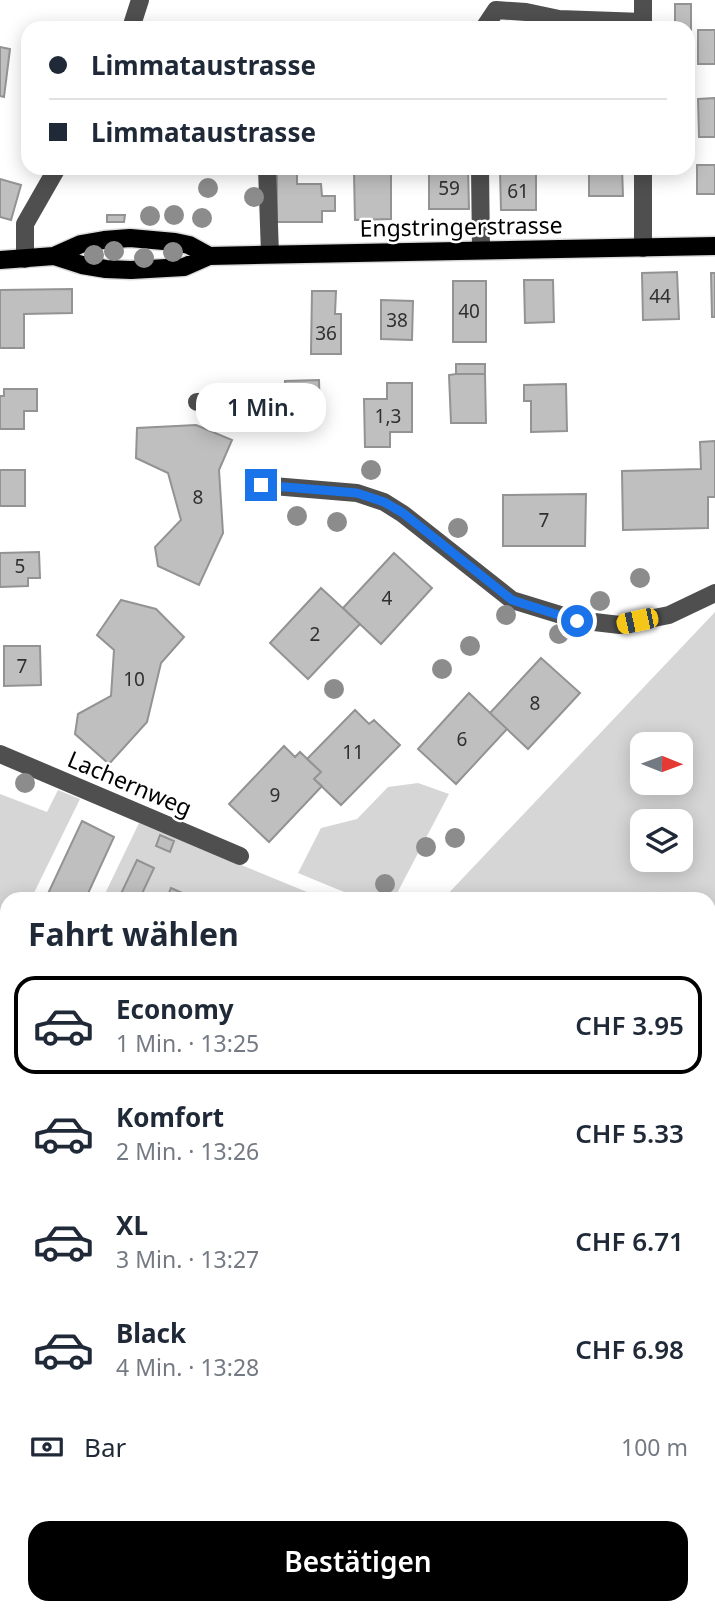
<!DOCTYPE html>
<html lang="de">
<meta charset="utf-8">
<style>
:root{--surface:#fff;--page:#f2f2f3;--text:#1f2937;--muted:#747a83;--line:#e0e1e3;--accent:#000}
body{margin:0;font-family:"Noto Sans",sans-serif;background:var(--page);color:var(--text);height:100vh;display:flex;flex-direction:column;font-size:26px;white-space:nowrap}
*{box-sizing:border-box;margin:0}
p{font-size:23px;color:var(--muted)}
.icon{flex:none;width:38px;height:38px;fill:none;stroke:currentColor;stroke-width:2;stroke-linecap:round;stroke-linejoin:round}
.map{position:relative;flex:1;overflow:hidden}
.side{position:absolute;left:0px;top:892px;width:716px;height:723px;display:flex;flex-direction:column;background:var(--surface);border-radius:21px 21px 0 0;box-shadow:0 4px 18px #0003}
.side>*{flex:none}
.hud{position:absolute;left:21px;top:21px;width:674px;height:154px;border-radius:21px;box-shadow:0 4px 18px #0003;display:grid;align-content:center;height:154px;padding:0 28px;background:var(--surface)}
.needle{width:46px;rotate:91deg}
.controls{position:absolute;left:630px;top:732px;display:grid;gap:14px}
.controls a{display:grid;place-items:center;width:63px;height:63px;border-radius:14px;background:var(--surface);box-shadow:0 4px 18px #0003;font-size:35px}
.end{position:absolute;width:32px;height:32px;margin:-16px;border:9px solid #1a73e8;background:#fff;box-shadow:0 0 0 4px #fff}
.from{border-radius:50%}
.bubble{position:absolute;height:49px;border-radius:21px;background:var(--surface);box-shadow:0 4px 18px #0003;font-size:23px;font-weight:600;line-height:49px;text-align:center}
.car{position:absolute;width:21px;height:42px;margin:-21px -10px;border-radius:9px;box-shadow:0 0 5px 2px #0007;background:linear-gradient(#f5c518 24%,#345 0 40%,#f5c518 0 76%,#345 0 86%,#f5c518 0)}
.hud b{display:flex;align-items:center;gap:24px;height:66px;font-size:26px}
.hud b+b{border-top:2px solid var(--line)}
.hud i{width:18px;height:18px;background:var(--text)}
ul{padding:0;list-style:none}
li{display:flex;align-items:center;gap:21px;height:98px;margin:0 14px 10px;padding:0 14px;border:4px solid transparent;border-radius:21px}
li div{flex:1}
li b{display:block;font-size:26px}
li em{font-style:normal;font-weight:600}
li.on{border-color:var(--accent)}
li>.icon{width:63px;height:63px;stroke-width:1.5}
h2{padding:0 28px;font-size:32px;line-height:84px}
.pay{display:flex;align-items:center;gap:18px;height:77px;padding:0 28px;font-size:26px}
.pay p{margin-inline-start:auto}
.primary-button{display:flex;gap:14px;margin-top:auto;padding:14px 28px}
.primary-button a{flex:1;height:80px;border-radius:21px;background:var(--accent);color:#fff;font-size:28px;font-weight:600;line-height:80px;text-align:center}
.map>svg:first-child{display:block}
.green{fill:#d6d6d6;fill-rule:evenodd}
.building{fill:#bfbfbf;stroke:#939393;stroke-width:2}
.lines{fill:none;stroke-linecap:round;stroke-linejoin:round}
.major-casing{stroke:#dbdbdb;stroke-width:21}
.minor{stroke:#4f4f4f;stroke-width:18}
.major{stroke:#000;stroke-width:18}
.tree{fill:#8c8c8c}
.route{stroke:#1a73e8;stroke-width:9}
.labels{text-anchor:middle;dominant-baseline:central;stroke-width:5;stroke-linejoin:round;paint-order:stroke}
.number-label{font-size:19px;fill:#303030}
.street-label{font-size:23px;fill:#000;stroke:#fff}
</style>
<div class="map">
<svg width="715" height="1614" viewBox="0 0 715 1614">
<rect width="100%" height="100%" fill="#fff"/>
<!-- green -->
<path class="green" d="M715 612V1614H0V1108L7 1093V1608H709V900L443 899ZM642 744H681V782H642ZM642 821H681V859H642Z
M418 783 449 794 394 899H361L298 873 321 828 357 819 388 787Z
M58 790 80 799 31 899 7 900V949L0 963V794L47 812Z
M139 823 324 899 102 900Z"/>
<!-- building -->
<path class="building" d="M675 4H691V30H688V28H675Z
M698 30H715V64H698Z
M0 47 10 49 4 97 0 96Z
M715 98V137H699L698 99Z
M697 165H715V194H697Z
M277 168H297V184H321L322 196H335V211H322V222H277Z
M429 168H468L469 209H429Z
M589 168H622L623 196H589Z
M500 171H536V210H501Z
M354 172H391V219L355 220Z
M0 179 21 185 11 220 0 217Z
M107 215H125L124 222H107Z
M677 272 679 319 643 320 642 273Z
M711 273H715V317H712Z
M524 280H553L554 322 525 323Z
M453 281H486V342H453Z
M72 289V313L24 314V348H0V290Z
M312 291H336L335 314H341V354H311Z
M381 300 413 301 412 340 381 339Z
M456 364H485V374H456Z
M456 374H485L486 423H451L449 375Z
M319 380 320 415 286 416 285 381Z
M387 383H412V432H390V447H365L364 399H387Z
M566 384 567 431 531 432V401H524V385Z
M4 389H37V411H24V429H0V396H4Z
M196 425 232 440 219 470 223 533 199 585 158 566 155 547 181 520 168 473 136 458 137 428Z
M715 441V497H708V528L623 530 622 471 701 469 700 442Z
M0 470H25V506H0Z
M586 494 585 546H503V495Z
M39 552 40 578H28V586L0 587V553Z
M394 553 432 588 381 644 343 608Z
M321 588 360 624 308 679 270 643Z
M121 600 156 609 184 637 161 663 147 722 109 764 75 734 78 714 111 696 114 650 97 635Z
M4 646H40L41 685 4 686Z
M541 658 580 693 528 749 490 713Z
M469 693 507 729 456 784 418 749Z
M355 710 369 724 374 720 400 745 341 805 314 779 321 772 307 759Z
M284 746 295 757 300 752 321 772 314 779 322 786 269 842 229 804Z
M82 821 114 837 85 900H45Z
M160 835 174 841 170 852 156 846Z
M137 860 154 868 139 900H118Z
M171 888 189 896 188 900H166Z
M1 999 7 1002V1067L0 1063Z"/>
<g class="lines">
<defs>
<path id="major" d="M54 256 82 265 106 269 131 270 184 267 209 256 715 246
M0 260 54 256 81 244 104 240 130 238 175 242 189 245 209 256"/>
</defs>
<!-- major casing -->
<use href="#major" class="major-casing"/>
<!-- minor -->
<path class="minor" d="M643 0V28
M131 28 140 0
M484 28 496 10 526 12 559 19 643 22
M267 168 270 254
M480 168 481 250
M643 168V248
M25 259V224L57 168
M197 402 261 400
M261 485 357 493 384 502 403 514 512 600 577 620 620 625 669 615 715 593
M0 754 240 856"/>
<!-- major -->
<use href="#major" class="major"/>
</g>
<!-- trees -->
<g class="tree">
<circle cx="208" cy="188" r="10"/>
<circle cx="254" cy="197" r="10"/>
<circle cx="174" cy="215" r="10"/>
<circle cx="150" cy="216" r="10"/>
<circle cx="202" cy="218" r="10"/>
<circle cx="114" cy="251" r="10"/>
<circle cx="173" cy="252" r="10"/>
<circle cx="94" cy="255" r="10"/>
<circle cx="144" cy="258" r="10"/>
<circle cx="371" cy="470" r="10"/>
<circle cx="297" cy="516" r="10"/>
<circle cx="337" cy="522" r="10"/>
<circle cx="458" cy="528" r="10"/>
<circle cx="640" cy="578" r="10"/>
<circle cx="600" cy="601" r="10"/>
<circle cx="506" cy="615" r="10"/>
<circle cx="559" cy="634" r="10"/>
<circle cx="470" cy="646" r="10"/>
<circle cx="442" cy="669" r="10"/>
<circle cx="334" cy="689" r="10"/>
<circle cx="25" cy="783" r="10"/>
<circle cx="455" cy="838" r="10"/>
<circle cx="426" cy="847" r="10"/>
<circle cx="385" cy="884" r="10"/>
</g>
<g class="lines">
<!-- route -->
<path class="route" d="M261 485 357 493 384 502 403 513 512 600 577 621"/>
</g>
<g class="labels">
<!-- number labels -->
<g class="number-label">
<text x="449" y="188">59</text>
<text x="518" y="191">61</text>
<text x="660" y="296">44</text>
<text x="469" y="311">40</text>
<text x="397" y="320">38</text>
<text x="326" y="333">36</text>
<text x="388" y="416">1,3</text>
<text x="198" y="497">8</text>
<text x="544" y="520">7</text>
<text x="20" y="566">5</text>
<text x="387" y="598">4</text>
<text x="315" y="634">2</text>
<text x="22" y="666">7</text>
<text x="134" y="679">10</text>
<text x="535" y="703">8</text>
<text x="462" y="739">6</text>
<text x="353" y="752">11</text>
<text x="275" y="795">9</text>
</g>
<!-- street labels -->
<g class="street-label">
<text transform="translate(461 226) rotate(-1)">Engstringerstrasse</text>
<text transform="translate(130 783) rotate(23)">Lachernweg</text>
</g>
</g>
</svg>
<div class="controls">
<a><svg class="needle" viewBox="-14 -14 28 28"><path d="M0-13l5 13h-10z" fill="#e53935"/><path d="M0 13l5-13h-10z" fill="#747a83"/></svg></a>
<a><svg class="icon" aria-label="layers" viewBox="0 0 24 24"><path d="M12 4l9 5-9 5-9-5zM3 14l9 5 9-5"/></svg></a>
</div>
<i class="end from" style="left:577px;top:621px"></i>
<i class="end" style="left:261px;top:485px"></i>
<div class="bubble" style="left:196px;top:383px;width:130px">1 Min.</div>
<i class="car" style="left:637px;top:621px;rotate:258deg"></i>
<div class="hud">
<b><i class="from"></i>Limmataustrasse</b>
<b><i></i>Limmataustrasse</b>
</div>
<section class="side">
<h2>Fahrt wählen</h2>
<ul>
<li class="on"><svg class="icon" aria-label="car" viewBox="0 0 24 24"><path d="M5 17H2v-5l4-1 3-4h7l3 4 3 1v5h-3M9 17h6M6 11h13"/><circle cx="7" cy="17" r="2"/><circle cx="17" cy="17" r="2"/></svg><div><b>Economy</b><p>1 Min. · 13:25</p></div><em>CHF 3.95</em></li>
<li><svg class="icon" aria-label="car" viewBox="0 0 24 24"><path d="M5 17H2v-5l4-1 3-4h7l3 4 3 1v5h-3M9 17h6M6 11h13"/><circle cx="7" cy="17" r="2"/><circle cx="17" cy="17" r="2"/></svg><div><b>Komfort</b><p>2 Min. · 13:26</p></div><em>CHF 5.33</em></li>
<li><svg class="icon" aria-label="car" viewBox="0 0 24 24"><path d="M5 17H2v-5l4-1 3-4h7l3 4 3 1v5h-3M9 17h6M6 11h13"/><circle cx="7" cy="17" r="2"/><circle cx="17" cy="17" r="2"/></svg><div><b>XL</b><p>3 Min. · 13:27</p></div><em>CHF 6.71</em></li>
<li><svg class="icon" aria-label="car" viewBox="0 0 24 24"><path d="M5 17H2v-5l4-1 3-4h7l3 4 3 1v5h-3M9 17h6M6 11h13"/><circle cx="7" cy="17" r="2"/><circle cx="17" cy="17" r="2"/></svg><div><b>Black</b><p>4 Min. · 13:28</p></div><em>CHF 6.98</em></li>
</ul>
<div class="pay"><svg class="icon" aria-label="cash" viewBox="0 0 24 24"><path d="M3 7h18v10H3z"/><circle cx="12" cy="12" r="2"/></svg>Bar<p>100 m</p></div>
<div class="primary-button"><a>Bestätigen</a></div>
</section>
</div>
